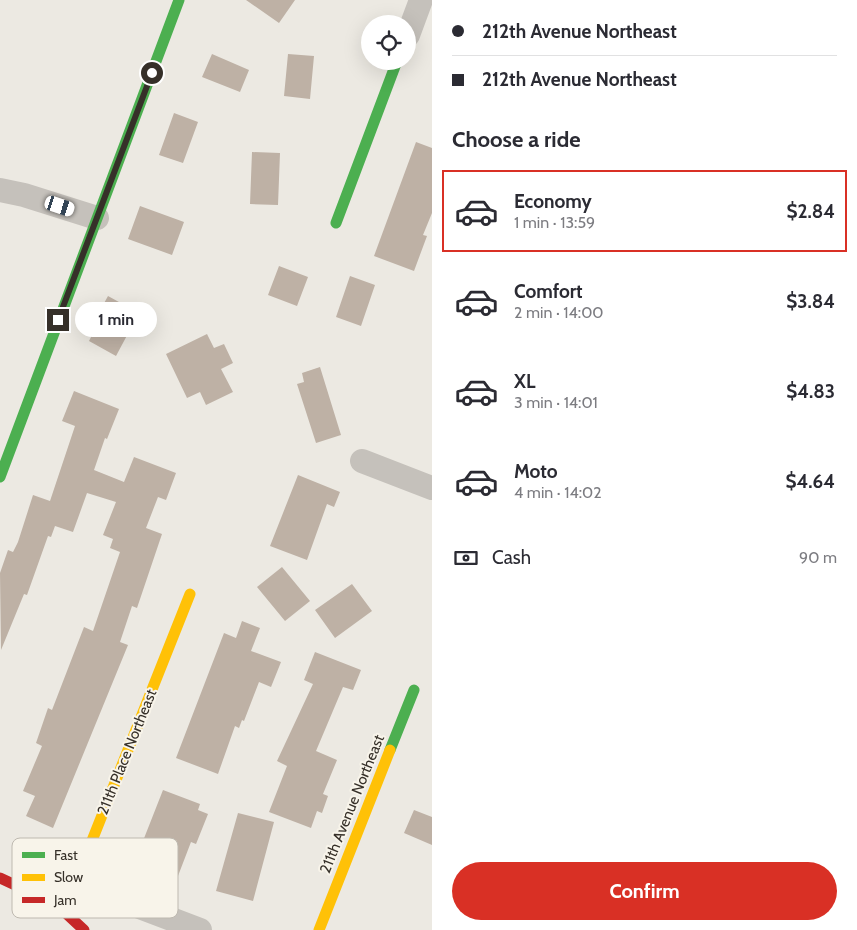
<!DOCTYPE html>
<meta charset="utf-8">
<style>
:root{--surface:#fff;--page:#f7f7f7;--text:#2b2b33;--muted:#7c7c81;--line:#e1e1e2;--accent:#d93025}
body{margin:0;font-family:Cabin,sans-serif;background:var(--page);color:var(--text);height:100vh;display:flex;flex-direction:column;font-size:19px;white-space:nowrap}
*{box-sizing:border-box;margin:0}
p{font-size:16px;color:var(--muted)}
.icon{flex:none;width:28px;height:28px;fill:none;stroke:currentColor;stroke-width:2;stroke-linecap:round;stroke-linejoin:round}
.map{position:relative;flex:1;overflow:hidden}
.sheet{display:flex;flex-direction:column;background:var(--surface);width:425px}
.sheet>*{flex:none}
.hud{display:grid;align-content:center;height:110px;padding:0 20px;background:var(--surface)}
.buttons{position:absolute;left:361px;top:15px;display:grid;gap:10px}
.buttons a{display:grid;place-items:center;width:55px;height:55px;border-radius:50%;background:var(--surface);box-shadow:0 5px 20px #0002;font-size:25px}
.end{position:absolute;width:22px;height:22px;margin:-11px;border:6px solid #363029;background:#fff;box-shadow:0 0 0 2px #fff}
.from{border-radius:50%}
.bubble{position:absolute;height:35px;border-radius:18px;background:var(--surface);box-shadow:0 5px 20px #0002;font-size:16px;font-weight:700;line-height:35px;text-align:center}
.car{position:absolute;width:15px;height:30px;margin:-15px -8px;border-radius:6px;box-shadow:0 0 4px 1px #0007;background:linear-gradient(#fff 24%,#345 0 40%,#fff 0 76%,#345 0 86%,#fff 0)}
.hud b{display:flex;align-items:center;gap:18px;height:48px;font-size:19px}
.hud b+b{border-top:1px solid var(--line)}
.hud i{width:12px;height:12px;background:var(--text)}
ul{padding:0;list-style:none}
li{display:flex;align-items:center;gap:15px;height:82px;margin:0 10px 8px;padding:0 10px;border:2px solid transparent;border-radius:0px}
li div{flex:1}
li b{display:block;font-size:19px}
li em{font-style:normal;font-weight:700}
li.current{border-color:var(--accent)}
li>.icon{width:45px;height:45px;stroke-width:1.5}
h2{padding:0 20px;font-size:22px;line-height:60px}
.pay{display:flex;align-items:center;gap:12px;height:55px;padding:0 20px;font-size:19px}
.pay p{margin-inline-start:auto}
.button{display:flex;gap:10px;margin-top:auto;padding:10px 20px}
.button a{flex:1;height:58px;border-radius:30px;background:var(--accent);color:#fff;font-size:20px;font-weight:700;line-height:58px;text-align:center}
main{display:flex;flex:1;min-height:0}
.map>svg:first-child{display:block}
.building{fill:#beb1a5}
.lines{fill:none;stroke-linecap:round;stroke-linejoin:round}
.street{stroke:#c5c1bb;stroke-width:24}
.fast{stroke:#4caf50;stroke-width:11}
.slow{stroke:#ffc107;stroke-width:11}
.jam{stroke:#c62828;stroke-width:11}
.route{stroke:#363029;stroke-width:6}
.labels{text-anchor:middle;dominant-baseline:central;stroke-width:4;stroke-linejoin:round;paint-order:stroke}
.street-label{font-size:15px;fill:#363029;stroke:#f8f4ea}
.key{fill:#f8f4ea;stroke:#beb9b0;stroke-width:1}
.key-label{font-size:14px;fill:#363029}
</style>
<main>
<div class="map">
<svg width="432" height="930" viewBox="0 0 432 930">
<rect width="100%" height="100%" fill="#ece9e2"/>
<!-- building -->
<path class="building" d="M246 0H295L279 23Z
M212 54 249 70 240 92 202 77Z
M288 54 314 56 310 99 284 96Z
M174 113 198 122 183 163 159 155Z
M416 142 432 148V213L423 235 427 236 414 271 374 256Z
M252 152 280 153 278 205 250 204Z
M140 206 184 222 172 255 128 239Z
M279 266 308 277 297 306 268 295Z
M350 276 375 285 361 326 336 317Z
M108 296 139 313 116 356 89 341 96 327 92 325Z
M207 334 214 348 224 344 233 363 221 369 233 392 206 405 200 392 187 398 166 354Z
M320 367 341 435 316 443 297 384 304 382 302 373Z
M74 391 119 409 107 439 105 438 94 470 124 482 134 457 176 473 166 500 158 497 146 528 162 534 137 608 132 606 120 642 128 645 53 828 26 816 35 796 23 791 42 746 36 743 48 708 52 710 84 627 93 631 120 552 110 548 113 539 103 535 116 502 87 493 73 532 55 526 51 537 48 536 27 595 24 594 1 650 0 573 8 550 13 552 18 542 33 495 50 501 75 426 62 421Z
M298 475 340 492 334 507 327 504 307 560 270 546Z
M282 567 310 601 285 621 257 587Z
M352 584 372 611 335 638 315 610Z
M242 621 260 628 251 651 281 662 271 687 259 682 244 721 242 720 239 728 235 726 218 774 176 758 224 633 236 638Z
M315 652 361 670 353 690 343 687 316 751 337 760 323 794 328 796 322 813 317 811 311 828 269 812 287 766 277 761 313 684 304 680Z
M163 790 200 804 198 810 208 814 196 844 191 842 173 889 130 874Z
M414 810 432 817V845L404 833Z
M238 813 274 822 253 901 216 891Z"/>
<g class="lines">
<!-- street -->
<path class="street" d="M408 35 421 0
M0 190 24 195 97 218
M362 461 432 488
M67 902 96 895H108L200 930"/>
<!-- fast -->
<path class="fast" d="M336 223 397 61
M0 477 179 0
M390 750 414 690"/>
<!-- slow -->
<path class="slow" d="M64 911 190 594
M319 930 390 750"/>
<!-- jam -->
<path class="jam" d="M0 878 56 904 84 930"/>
</g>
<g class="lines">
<!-- route -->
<path class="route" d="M58 320 152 73"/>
</g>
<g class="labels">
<!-- street labels -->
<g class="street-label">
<text transform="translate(127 752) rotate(-68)">211th Place Northeast</text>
<text transform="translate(352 804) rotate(-68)">211th Avenue Northeast</text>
</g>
</g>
<!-- legend -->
<rect x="12" y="838" width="166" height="80" rx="8" class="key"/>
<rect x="22" y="852" width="23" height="6" fill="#4caf50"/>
<rect x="22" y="874" width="23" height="7" fill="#ffc107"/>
<rect x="22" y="897" width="23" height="6" fill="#c62828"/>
<g class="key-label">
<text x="54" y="860">Fast</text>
<text x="54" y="882">Slow</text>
<text x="54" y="905">Jam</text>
</g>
</svg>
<div class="buttons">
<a><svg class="icon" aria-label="locate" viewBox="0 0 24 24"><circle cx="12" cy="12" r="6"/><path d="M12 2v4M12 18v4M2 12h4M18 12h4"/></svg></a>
</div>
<i class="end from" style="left:152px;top:73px"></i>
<i class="end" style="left:58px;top:320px"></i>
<div class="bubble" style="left:75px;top:302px;width:82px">1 min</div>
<i class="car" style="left:60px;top:206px;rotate:108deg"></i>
</div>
<section class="sheet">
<div class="hud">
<b><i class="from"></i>212th Avenue Northeast</b>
<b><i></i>212th Avenue Northeast</b>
</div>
<h2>Choose a ride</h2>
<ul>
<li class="current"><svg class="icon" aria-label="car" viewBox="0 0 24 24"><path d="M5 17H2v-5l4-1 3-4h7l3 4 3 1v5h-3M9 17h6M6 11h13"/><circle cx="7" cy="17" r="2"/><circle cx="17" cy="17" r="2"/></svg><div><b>Economy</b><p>1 min · 13:59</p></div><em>$2.84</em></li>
<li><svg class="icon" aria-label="car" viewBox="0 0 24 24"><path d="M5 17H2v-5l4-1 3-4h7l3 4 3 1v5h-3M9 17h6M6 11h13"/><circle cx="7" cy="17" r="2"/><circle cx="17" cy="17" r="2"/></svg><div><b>Comfort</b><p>2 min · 14:00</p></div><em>$3.84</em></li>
<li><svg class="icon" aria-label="car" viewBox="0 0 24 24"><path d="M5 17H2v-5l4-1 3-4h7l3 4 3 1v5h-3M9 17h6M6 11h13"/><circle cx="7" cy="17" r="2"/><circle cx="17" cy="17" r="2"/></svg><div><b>XL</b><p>3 min · 14:01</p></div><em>$4.83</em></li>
<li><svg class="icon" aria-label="car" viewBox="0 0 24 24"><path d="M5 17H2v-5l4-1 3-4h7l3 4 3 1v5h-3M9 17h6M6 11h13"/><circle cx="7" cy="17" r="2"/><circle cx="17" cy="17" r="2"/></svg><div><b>Moto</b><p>4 min · 14:02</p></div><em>$4.64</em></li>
</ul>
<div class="pay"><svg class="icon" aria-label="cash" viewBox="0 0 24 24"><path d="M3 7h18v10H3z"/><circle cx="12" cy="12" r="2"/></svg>Cash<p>90 m</p></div>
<div class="button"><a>Confirm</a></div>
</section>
</main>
